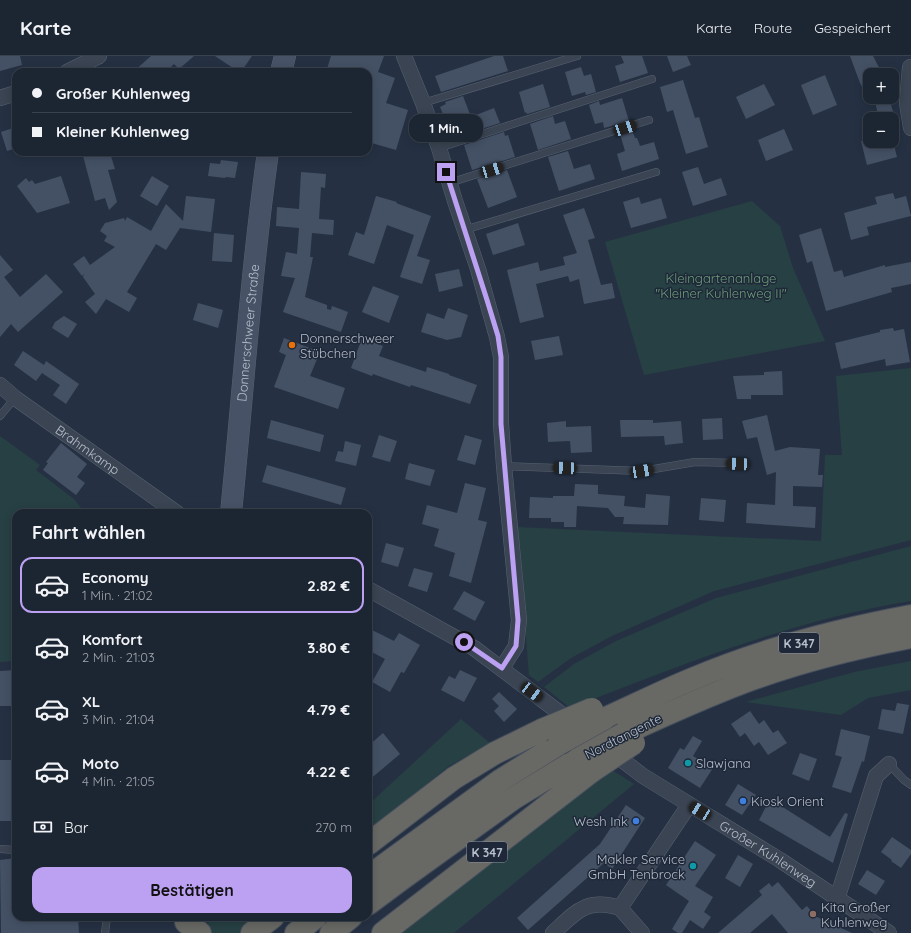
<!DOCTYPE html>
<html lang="de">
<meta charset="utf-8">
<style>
:root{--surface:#1c2532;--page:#252d3a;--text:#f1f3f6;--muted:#a0a5ac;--line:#3a424d;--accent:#bca0f2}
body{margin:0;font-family:Quicksand,sans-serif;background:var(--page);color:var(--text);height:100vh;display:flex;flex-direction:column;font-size:15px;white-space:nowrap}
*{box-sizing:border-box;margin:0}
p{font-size:13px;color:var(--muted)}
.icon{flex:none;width:22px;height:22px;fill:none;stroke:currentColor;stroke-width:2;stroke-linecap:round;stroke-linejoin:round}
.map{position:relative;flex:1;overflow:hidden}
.panel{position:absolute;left:12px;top:453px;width:360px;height:412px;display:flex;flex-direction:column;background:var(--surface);border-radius:12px;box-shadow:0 2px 10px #0003,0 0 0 1px var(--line)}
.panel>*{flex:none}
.guide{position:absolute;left:12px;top:12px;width:360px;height:88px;border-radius:12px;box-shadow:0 2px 10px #0003,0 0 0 1px var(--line);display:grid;align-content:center;height:88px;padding:0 20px;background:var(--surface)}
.buttons{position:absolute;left:863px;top:12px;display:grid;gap:8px}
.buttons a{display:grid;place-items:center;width:36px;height:36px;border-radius:8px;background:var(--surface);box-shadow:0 2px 10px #0003,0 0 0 1px var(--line);font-size:20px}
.end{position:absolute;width:18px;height:18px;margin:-9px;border:5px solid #bca0f2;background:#111;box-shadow:0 0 0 2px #111}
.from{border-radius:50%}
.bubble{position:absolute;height:28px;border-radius:12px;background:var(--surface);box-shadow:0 2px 10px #0003,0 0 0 1px var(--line);font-size:13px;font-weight:800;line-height:28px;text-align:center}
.car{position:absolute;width:12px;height:24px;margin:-12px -6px;border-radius:5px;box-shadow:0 0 3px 1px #0007;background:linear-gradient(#222 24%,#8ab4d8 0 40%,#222 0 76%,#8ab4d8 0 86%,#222 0)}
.guide b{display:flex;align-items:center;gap:14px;height:38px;font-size:15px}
.guide b+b{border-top:1px solid var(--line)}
.guide i{width:10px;height:10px;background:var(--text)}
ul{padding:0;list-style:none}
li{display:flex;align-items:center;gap:12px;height:56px;margin:0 8px 6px;padding:0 12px;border:2px solid transparent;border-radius:12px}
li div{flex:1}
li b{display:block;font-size:15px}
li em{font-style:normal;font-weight:800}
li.current{border-color:var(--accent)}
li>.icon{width:36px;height:36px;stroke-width:1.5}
h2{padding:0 20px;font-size:18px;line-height:48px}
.pay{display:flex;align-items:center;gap:10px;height:44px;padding:0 20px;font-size:15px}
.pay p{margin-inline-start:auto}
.primary-button{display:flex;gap:8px;margin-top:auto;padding:8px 20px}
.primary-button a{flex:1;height:46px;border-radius:12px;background:var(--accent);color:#111;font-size:16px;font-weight:800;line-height:46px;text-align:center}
header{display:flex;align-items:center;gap:24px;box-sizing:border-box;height:56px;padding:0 20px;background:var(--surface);border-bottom:1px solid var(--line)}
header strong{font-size:19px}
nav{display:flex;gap:22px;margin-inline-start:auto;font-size:14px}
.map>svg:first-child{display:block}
.green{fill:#274044}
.building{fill:#445165}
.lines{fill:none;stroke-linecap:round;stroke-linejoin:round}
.service-casing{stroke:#586170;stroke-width:8}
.minor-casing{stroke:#586170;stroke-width:16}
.secondary-casing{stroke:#586170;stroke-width:22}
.trunk-casing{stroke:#444e5d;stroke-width:24}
.service{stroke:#3a4452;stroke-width:7}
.minor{stroke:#3a4452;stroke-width:15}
.secondary{stroke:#475266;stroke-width:21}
.trunk{stroke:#686864;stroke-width:22}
.trunk-bridge-casing{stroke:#444e5d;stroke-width:24;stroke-linecap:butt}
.trunk-bridge{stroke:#686864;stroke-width:22}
.route{stroke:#bca0f2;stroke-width:5}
.food-dot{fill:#e8710a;stroke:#1e2838;stroke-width:1.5}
.culture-dot{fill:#0f9aa8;stroke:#1e2838;stroke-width:1.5}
.shop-dot{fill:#3f7fe0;stroke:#1e2838;stroke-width:1.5}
.education-dot{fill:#8d6e63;stroke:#1e2838;stroke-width:1.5}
.labels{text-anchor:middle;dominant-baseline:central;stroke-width:3;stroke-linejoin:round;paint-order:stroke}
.shield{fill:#1e2838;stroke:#8992a0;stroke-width:1}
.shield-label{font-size:12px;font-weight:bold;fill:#b7bfcc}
.park-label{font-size:13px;fill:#6d9e79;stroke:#1e2838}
.street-label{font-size:13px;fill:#b7bfcc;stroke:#1e2838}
.poi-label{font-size:13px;fill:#b7bfcc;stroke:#1e2838;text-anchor:start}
</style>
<header>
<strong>Karte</strong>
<nav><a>Karte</a><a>Route</a><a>Gespeichert</a></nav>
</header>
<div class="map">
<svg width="911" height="877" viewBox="0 0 911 877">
<rect width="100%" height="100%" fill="#253143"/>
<!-- green -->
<path class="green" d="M752 145 780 170 793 212 825 285 644 319 605 186Z
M911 312V484L714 535 612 580 571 602 538 626 529 619 517 471 821 485 825 399H842L836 320Z
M0 380 40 409 36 414 74 443 85 457H16V605L0 606Z
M911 490V545C793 564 681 609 570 652L544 631 574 608 616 585 716 542Z
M911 605V634L868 642 841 659 746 646 854 616Z
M461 663 490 687 449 710 368 775V749Z
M612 714 634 728 454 877H400Z
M209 861 242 865 246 861H262L241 877H213L211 876 208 870Z"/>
<!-- building -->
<path class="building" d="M0 0H20L22 9 0 15Z
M151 0H194L179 13 174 8 166 16H133Z
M215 0H252L241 16H239Z
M331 0H384L378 16 395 22 386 47 408 54 396 94 368 86V16H326Z
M494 0H503L508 15 441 36 435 20Z
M621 0H642L648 17 620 26 615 10 624 7Z
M667 0H687L691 9 673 16Z
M850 0H873L883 19H870V46L860 27Z
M581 11 584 20 591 18 596 36 586 39 585 36 572 40 565 16Z
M825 19 837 49 813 59 801 29Z
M683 24 695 62 699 61 708 91 686 98 673 54 667 56 660 31Z
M543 28 550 51 527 58 526 56 525 57 519 36Z
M764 28 775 49 746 63 736 41Z
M463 40 471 61 494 52 500 67 453 82 440 51 446 48 445 46Z
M874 41H889L895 63H879Z
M622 42 629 65 604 72 603 66 595 68 589 49 599 45 600 49Z
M553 60 555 68 565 65 571 83 538 94 530 68Z
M16 71V92L7 95 1 76Z
M784 73 793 94 766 105 758 84Z
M632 74 635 82H637L640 90 654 86 659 103 622 115 617 98 625 95 620 78Z
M504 76 505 80 508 79 515 101 472 114 464 89Z
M861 85H893L897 101 867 109Z
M568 95 574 113 590 108 595 123 559 135 548 101Z
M82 96H105L106 101 111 100 115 113 108 114 117 146 109 154 105 142 95 145Z
M221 104 238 106 235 122 226 121 225 122 208 120 210 107 220 108Z
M698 111 704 128 721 122 727 139 693 150 682 116Z
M507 114 517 141 488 152 477 123Z
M301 116 326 118 325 132 321 131 319 163 334 164 333 179 312 177 310 201H313L305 241 327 249V253L331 254 332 250 348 256 341 276 283 256 295 222 281 220 286 196 297 198 299 172 276 170 277 151 299 153Z
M61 120 70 147 37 157 17 130 26 122 29 126 32 124 35 128Z
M152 120 169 130 157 150 140 140Z
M893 137 895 143 906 140 911 160 867 171 869 179 851 184 844 157 877 148 875 141Z
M186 140 215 143 211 176 180 172 166 194 156 188 127 236 137 242 129 256 106 243 96 258 85 246 95 238 83 221 84 218 82 220 73 208 84 200 90 209 115 191 104 185 107 180 100 175 105 167 124 162 125 165 127 161 151 175 166 148 183 165Z
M376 140 397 146 396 147 431 160 417 200 430 204 422 228 400 221 414 179 387 169 374 208 348 199 356 176 364 179Z
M639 141 641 148 661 142 667 162 631 172 623 146Z
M584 152 595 182 588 184 601 229 612 227 615 242 584 248 579 223 570 226 568 220 536 228 544 261 520 267 507 214 538 206 540 215 565 209 563 201 577 197 563 159Z
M518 167 525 189 493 199 486 178Z
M821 172 834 216 842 214 844 221 885 209V211L911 206V228L891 232 892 236 826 255 812 205 807 207 799 179Z
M214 177 234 179 232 206 212 205Z
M0 199 13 214 4 221 20 241 46 218 63 236 18 276 11 268 0 281Z
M459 213 463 230 439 236 435 218Z
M373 230 399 240 389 267 362 256Z
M198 247 223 254 218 272 193 264Z
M448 252 468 259 461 281 447 284 421 276 427 257 444 263Z
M64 260 77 268 68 282 52 272 55 266Z
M893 272 894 275 904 273 910 306 886 310 885 303 841 313 835 287 880 276V274Z
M559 280 563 299 535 304 531 285Z
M284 282 320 296 310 320 345 332 338 353 274 331 286 299 279 296Z
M362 282 383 290 379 300 426 316 427 311 449 318V319L477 329 470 348 411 329 410 331 373 318 372 320 351 312Z
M23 295 44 309 46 305 79 328 66 348 53 339 60 329 42 317 36 325 14 309Z
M782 315 783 339H751V343H737L733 320 764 319V316Z
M767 359 775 395 790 391 820 393 818 419H823L822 431 793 430V450L816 451 815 472 746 467 747 447 775 449 776 416 767 419 757 381 747 383 742 365Z
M722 362 723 383 703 384 702 363Z
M271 364 324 379 320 396 267 382Z
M620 364H653V367L681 365 683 387 665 389 664 380 621 381Z
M566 365V371L591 370 592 396 571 397 570 385 548 386 547 367Z
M379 379 397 385 390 406 372 401Z
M465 379 482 384 475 409 457 404Z
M345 385 361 389 356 410 335 405 338 395 343 396Z
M61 387 87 408 77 421 85 427 76 439 43 414 48 407 46 406Z
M409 407 435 414 430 430 405 423Z
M267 409 346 432 341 449 262 426Z
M465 427 486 432 478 464 487 466 471 527 449 520 455 497 434 490 439 473 422 468 427 449 457 457Z
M575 428 598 429V438L625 440 624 450 645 452 646 438 670 440 668 469 623 468 624 461H615L608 452 577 450 576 471H564V466H551V462H529L530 441 553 442V440H574Z
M701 442 726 444 724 466 699 464Z
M386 487 404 492 398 511 381 506Z
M414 512 433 517 427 536 408 530Z
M464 535 485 546 475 565 453 553Z
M368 572 394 585 399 577 420 589 404 617 401 616 390 636 372 626 385 603 368 594Z
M16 614V650H0V615Z
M460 614 477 622 464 646 441 634 449 620 455 623Z
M499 636 517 653 504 666 494 655 499 650 492 643Z
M897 647 909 649 903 678 878 673 882 653 895 655Z
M750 655 759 668 764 664 773 677 778 674 787 687 768 699 759 686 754 690 745 677 740 681 731 668Z
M841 673 870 680 864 706 862 705 851 737 832 731 842 701 835 699Z
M383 677 400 698 368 725V690Z
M693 680 702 685 693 700 713 712 700 732 668 712 680 692 684 694Z
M800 697 817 703 809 725 792 718Z
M0 704H16V765H0Z
M738 728 756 739 742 759 725 749Z
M770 743 830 781 845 757 848 758 833 807 759 764Z
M626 749 645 762 612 813 604 807 528 874 517 862 600 788Z
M892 781 911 794V798L901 812 891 805 892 804 881 796Z
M695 785 716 799 695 830 713 841 704 856 711 861 703 873 690 864 682 877H678L672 873 689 845 666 829Z
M738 799 753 808 740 831 725 822Z
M16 802V861H78L79 877H1L0 804Z
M867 814 885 825 876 839 858 828Z
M778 826 802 854 807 850 815 860 852 877H788L772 858 750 877H718L762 839 759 835 769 827 772 831Z"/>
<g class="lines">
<defs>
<path id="service" d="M423 47 577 0
M439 92 652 23
M449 127 649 64
M464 174 656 116
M0 360 15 342
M504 410 642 415 695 406 738 407
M889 708 904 724 911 729
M0 793 16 794
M105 877 107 861"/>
<g id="minor">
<path d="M404 0 423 47 439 92 455 145 478 213 497 281 501 301V368L504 410 519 564 516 590 502 612"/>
<path d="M910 11 907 47 911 72"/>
<path d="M67 16 99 0"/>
<path d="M0 42 16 37"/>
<path id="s1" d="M0 329 15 342 177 457"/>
<path d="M368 533 474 592 573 667"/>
<path id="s2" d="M609 694 643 720 780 804 889 877"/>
<path d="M837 843 876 720 889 708"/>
<path d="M620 852 642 877"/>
<path d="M553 877C576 856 587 841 620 852L689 749"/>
</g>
<g id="secondary">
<path d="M281 16 285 0"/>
<path id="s3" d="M231 457C243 337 251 216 268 96"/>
</g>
<path id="trunk" d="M604 663C633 650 661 636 690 624 760 594 836 574 911 560
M623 678C667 658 710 638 755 622 805 604 859 591 911 581
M368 788 454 722 495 697 542 674
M368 821 501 724 559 688
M368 848 403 822 514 742 578 703
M186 866 200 877
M252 877 273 861
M296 877 316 861
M331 877 351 861
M383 877 592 715"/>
</defs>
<!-- service casing -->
<use href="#service" class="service-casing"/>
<!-- minor casing -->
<use href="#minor" class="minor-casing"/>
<!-- secondary casing -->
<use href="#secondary" class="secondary-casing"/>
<!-- trunk casing -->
<use href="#trunk" class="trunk-casing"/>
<!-- service -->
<use href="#service" class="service"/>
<!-- minor -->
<use href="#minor" class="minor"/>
<!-- secondary -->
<use href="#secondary" class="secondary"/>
<!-- trunk -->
<use href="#trunk" class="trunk"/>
<defs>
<path id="trunk-bridge" d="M542 674 592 653
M559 688 604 663
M578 703 623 678
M592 715 634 687"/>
</defs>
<!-- trunk-bridge casing -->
<use href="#trunk-bridge" class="trunk-bridge-casing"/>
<!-- trunk-bridge -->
<use href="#trunk-bridge" class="trunk-bridge"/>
</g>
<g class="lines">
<!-- route -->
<path class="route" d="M446 116 487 244 498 280 501 301V368L518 564 516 590 502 612 464 586"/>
</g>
<!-- markers -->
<circle class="food-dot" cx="292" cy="289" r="4"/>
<g class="culture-dot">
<circle cx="688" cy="707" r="4"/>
<circle cx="693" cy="810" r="4"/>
</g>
<g class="shop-dot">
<circle cx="743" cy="745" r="4"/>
<circle cx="636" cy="765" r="4"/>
</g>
<circle class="education-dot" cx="813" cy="858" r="4"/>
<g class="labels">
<!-- shield labels -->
<g class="shield">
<rect x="779" y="577" width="40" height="20" rx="3"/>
<rect x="467" y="786" width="40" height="20" rx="3"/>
</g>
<g class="shield-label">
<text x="799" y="587">K 347</text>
<text x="487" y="796">K 347</text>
</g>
<!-- park labels -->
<g class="park-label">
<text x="721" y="222">Kleingartenanlage<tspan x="721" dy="15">"Kleiner Kuhlenweg II"</tspan></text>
</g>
<!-- street labels -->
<g class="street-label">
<text stroke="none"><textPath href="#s3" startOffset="181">Donnerschweer Straße</textPath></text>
<text stroke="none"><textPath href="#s1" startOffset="109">Brahmkamp</textPath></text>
<text transform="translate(623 680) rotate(-27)">Nordtangente</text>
<text stroke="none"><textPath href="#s2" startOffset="190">Großer Kuhlenweg</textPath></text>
</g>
<!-- poi labels -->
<g class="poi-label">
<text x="300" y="282">Donnerschweer<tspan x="300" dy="15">Stübchen</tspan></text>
<text x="696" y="707">Slawjana</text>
<text x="751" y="745">Kiosk Orient</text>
<text x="628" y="765" text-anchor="end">Wesh Ink</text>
<text x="685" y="803" text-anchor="end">Makler Service<tspan x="685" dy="15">GmbH Tenbrock</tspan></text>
<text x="821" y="851">Kita Großer<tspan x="821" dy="15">Kuhlenweg</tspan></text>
</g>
</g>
</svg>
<div class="buttons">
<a>+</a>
<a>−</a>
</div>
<i class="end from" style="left:464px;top:586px"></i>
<i class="end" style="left:446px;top:116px"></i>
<div class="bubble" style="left:409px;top:58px;width:74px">1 Min.</div>
<i class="car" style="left:625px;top:72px;rotate:72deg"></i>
<i class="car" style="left:492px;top:114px;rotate:73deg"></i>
<i class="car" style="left:738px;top:408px;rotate:272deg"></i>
<i class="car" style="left:565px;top:412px;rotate:272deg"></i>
<i class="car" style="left:642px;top:415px;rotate:80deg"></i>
<i class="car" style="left:532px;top:636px;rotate:127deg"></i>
<i class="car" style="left:700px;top:755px;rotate:301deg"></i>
<div class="guide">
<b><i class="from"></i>Großer Kuhlenweg</b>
<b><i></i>Kleiner Kuhlenweg</b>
</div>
<section class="panel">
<h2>Fahrt wählen</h2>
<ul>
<li class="current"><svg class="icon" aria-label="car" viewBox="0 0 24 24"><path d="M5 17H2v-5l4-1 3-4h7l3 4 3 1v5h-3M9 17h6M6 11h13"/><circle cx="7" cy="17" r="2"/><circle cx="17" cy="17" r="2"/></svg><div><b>Economy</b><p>1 Min. · 21:02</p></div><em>2.82 €</em></li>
<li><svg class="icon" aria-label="car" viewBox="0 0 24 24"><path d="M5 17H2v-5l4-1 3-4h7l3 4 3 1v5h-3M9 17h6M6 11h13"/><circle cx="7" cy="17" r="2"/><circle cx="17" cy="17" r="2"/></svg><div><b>Komfort</b><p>2 Min. · 21:03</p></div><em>3.80 €</em></li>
<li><svg class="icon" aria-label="car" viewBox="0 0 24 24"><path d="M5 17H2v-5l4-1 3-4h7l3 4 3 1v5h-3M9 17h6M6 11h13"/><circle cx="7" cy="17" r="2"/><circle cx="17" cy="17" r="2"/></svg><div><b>XL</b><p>3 Min. · 21:04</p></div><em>4.79 €</em></li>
<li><svg class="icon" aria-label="car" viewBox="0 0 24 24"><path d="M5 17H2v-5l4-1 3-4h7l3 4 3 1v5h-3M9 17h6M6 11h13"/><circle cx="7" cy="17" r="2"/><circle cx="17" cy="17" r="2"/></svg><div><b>Moto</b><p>4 Min. · 21:05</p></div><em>4.22 €</em></li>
</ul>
<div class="pay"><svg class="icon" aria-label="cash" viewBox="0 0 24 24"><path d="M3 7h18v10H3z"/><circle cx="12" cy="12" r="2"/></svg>Bar<p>270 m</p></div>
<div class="primary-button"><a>Bestätigen</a></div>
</section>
</div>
